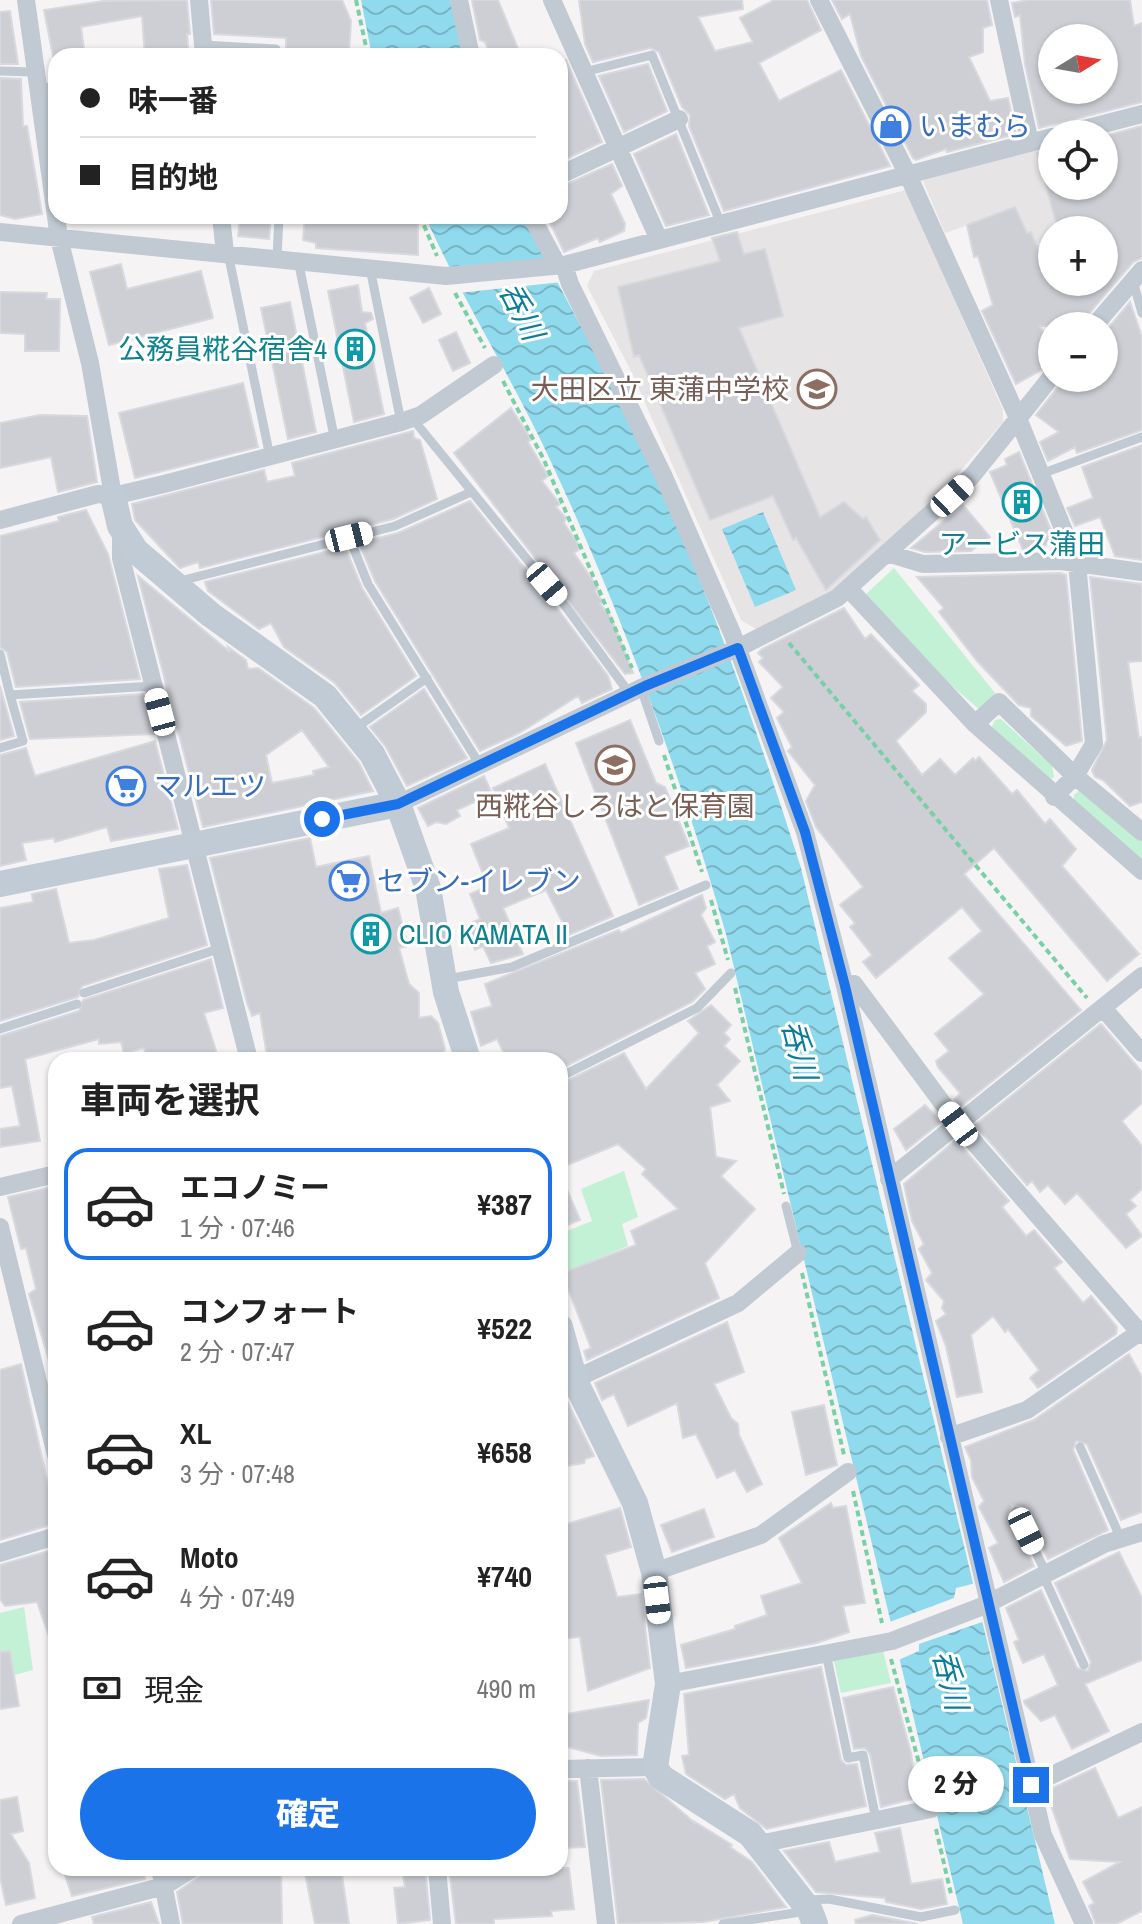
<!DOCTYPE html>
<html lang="ja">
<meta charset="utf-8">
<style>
:root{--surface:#fff;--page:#f6f6f6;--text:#222;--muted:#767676;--line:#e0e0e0;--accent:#1a73e8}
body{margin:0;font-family:"Archivo Narrow","Noto Sans JP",sans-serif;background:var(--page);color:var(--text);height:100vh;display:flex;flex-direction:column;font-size:30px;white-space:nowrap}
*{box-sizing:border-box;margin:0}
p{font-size:26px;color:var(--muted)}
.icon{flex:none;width:44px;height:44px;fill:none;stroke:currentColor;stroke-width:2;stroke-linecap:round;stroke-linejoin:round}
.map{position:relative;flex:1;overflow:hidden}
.drawer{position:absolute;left:48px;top:1052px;width:520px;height:824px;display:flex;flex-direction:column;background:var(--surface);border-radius:24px;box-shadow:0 2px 6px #0004}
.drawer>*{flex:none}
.guide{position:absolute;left:48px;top:48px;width:520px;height:176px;border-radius:24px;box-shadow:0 2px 6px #0004;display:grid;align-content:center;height:176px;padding:0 32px;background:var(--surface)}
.needle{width:52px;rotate:79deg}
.buttons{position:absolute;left:1038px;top:24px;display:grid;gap:16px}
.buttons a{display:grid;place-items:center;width:80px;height:80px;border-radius:50%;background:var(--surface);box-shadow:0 2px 6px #0004;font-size:40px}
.end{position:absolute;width:36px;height:36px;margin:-18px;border:10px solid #1a73e8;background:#fff;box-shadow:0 0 0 4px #fff}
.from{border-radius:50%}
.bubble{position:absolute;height:56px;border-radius:28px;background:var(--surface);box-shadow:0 2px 6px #0004;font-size:26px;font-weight:800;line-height:56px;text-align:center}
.car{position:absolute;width:24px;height:48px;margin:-24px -12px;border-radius:10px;box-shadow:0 0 6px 2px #0007;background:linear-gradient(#fff 24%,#345 0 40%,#fff 0 76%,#345 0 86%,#fff 0)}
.guide b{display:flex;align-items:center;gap:28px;height:76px;font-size:30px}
.guide b+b{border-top:2px solid var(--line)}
.guide i{width:20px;height:20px;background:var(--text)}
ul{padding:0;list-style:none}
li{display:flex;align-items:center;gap:24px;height:112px;margin:0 16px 12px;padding:0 16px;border:4px solid transparent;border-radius:24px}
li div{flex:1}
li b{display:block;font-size:30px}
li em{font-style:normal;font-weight:800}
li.on{border-color:var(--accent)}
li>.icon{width:72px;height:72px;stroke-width:1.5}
h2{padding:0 32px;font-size:36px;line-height:96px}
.pay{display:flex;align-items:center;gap:20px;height:88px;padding:0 32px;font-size:30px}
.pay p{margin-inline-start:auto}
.button{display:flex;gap:16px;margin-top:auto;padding:16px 32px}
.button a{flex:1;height:92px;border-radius:48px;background:var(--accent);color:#fff;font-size:32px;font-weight:800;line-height:92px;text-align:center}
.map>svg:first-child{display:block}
.education{fill:#e6e4e5}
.green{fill:#c3f1d5}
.water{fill:url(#water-waves)}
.pier{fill:#f5f3f3}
.building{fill:#cdcfd5;stroke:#d7d9de;stroke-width:2;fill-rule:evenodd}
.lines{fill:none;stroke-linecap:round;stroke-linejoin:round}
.path{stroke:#7ad0a6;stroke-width:4;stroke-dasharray:6 4;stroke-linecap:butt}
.lane{stroke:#c1cad2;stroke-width:9}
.street{stroke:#c1cad2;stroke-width:18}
.secondary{stroke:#c1cbd6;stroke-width:26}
.route{stroke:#1a73e8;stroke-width:10}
.labels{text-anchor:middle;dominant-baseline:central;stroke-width:6;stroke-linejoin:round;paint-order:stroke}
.shop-label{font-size:28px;fill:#366cbe;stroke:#fff;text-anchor:start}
.culture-label{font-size:28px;fill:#0d838f;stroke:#fff;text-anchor:end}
.education-label{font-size:28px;fill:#785e54;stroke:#fff;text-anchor:end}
.water-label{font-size:30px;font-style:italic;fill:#0c7c9b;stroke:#fff}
</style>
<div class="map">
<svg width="1142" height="1924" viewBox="0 0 1142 1924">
<defs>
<pattern id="water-waves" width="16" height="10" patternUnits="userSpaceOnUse" patternTransform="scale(2)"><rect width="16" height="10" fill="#90daee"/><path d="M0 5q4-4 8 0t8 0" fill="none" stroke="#78b4c4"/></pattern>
</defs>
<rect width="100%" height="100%" fill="#f5f3f3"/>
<!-- education -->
<path class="education" d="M1052 143V186H1104L1120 225 1099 230H1052V240L1038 243 1046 259 1015 274 988 218 945 233 923 181 929 176Z
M906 190 1003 410V422L954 478 838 591 756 629 741 620 630 369 587 286 594 271Z"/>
<!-- green -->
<path class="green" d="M894 568 995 693 980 710 930 667 865 595Z
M1001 719 1052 766 1054 777 1051 779 991 729 995 720Z
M1082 788 1142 840V862L1074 800V795Z
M624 1171 638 1217 622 1224 628 1246 560 1274V1234L592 1221 581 1189Z
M24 1607 33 1670 0 1679V1613Z
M883 1651 891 1683 841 1693 834 1661Z"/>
<!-- water -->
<path class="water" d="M361 0H453L465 56H372Z
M425 216H524C563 298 611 376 648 459 709 592 757 729 801 868L1055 1924H963L726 934C680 773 623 616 552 464 513 379 463 301 425 216Z
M763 512 796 590 755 607 722 529Z"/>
<!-- pier -->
<path class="pier" d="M548 259 562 282 458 293 447 269Z
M976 1583 985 1621 919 1644V1651L896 1661 887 1623 954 1598 956 1588Z"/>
<!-- building -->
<path class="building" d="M184 0 187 1 190 34H187L189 56H145L142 16 81 27 85 56H53L44 10 104 1Z
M211 0H342L351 21 349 53 286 50V38L214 34Z
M472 0H498L521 56H491L485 42 480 40Z
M579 0H742L743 9 698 17 715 51 753 42 740 18 774 0H807L821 30 759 63 779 101 841 70 890 166 724 211 689 126 690 115 682 107 659 52 650 48 593 62 585 44Z
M832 0H987L992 25 983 28V52L969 57 990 101 1008 98 1016 134 947 152 946 149 916 160 913 158 861 56 850 14 842 19Z
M1028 0H1130L1134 26 1142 23V102L1039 128 1025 64 1020 15 1015 17 1012 3ZM1052 38H1104V90H1052Z
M10 11 18 64H0V12Z
M566 60 602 142 560 162V62Z
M648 64 667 111 624 132 599 76Z
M0 78 21 79 23 126H27L42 214 15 219 0 215Z
M1142 126V258L1133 262 1085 318 1082 326H1040L1052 347V364L1016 384 982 311 993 305 978 256 974 257 967 225 1015 207 1027 233 1031 232 1052 282H1104V230H1058L1037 153 1052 149V186H1104V136Z
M676 134 709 215 666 226 634 154Z
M612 164 622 186 611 194 625 224 624 231 600 242 598 238 564 252 547 216H560V187Z
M240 216H271L269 239 238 236Z
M305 216H418V255L316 248V243L303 240Z
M737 232 744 254 765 249 783 316 739 328 820 517 844 502 863 519 866 517 880 540 826 590 796 538 793 540 773 496 710 520 639 355 634 357 618 287 720 261 712 238Z
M121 264 127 289 201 271 213 318 109 345 90 272Z
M358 285 362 312 371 313 373 319 365 323 384 414 354 422 328 291Z
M429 288 441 314 423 323 410 298Z
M0 292 47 293 46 299H60L59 351H25V334L0 333Z
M290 302 316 432 288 439 261 308Z
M1130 302 1142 337V430L1077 453 1075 447 1048 461 1040 442 1059 432 1036 415 1065 378H1104V333Z
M456 332 470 363 453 371 439 340Z
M243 383 258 447 135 478 119 413Z
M511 408 531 439 528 442 548 476 542 481 560 504 556 507 566 518 564 523 581 548 574 553 598 588 595 591 603 602 600 604 611 617 633 673 625 674 454 453Z
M40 415 87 416 97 482 58 492 51 457 0 468V423Z
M413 431 414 438 420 440 437 499 393 519 200 568 198 562 180 568 135 520 132 504 136 503 264 470 267 482 295 476 292 463Z
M1142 445V560L1115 556 1100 517 1075 526 1067 508 1093 498 1082 467Z
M1019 452 1055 540 1036 550H1023L990 472 1007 465 1005 459Z
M470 501 560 612 608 676 612 689 582 703 578 696 519 733 480 751 375 581 359 543 398 533Z
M963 505 990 537 971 551 925 552 911 548Z
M86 510 108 554 140 679 16 687 7 652 0 647V536L59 521 58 517Z
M345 547 362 588 416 676 361 715 335 683 284 647 271 623 259 629 208 591 205 582Z
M1060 573 1066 575 1082 741 1066 746 1031 716V708L1019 705 977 661 939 612 944 608 917 577Z
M138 576 230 652 228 647 246 660 248 669 258 668 314 708 359 763 373 791 203 827ZM302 730 329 767 313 771 314 775 272 783 266 755Z
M1090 577 1142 584V661L1128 662 1139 738 1142 737V802L1130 806 1103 780 1095 777 1092 770 1107 740Z
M844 608 865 639 871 634 919 685 912 691 926 704V712L896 741 922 775 940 759 955 775 973 758 975 761 979 757 1012 794 1017 790 1045 824 1050 819 1076 849 1062 866 1139 954 1107 981 994 848 964 874 1081 1010 960 1107 955 1099 960 1093 938 1067 936 1061 949 1051 935 1034 984 994 949 958 982 931 962 907 876 978 863 962 872 955 850 927 855 923 840 905 863 887 816 827 806 801 815 785 788 751 792 747 777 718 784 712 771 698 783 687 759 662 763 658 758 653 762 649Z
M0 686 14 736 0 740Z
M424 689 467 758 407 786 386 747 370 727Z
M143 694 154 734 30 739 20 702Z
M630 720 656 783 665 787 689 846 664 856 678 889 639 905 576 743Z
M155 741 178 829 111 841 107 827 55 842 54 838 22 843 26 860 0 866V755L26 748 35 776Z
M545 764 613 916 569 935 546 890 503 908 523 954 491 963 483 946 475 950 465 926 480 919 470 894 488 886 471 844 509 828 493 788Z
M484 776 492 794 457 810 460 816 446 824 436 822 428 826 418 808Z
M310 838 316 867 369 856 381 913 398 908 408 946 399 948 409 984 419 993V1018L431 1016 438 1023 445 1049 442 1058 286 1060 285 1054 267 1056 260 1013 252 1016 247 1003 210 858Z
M187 865 207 945 82 986 78 997 0 1021V908L33 902 32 894 56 889 69 943 94 940 169 918 159 869Z
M702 895 706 908 701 915 715 942 707 946 715 964 695 973 705 989 692 1002 560 1069V1060H507L497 1039 481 1046 471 1012 492 1006 485 984 619 930 621 933Z
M211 959 223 1008 204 1013 219 1060H147L144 1048 124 1053 121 1042 99 1044V1039L25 1059 40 1141 0 1147V1129L20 1126 12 1086 0 1088V1036L79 1011 83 1000Z
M711 1005 731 1025 724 1033 730 1039 724 1046 740 1061 717 1085 730 1101 710 1107 716 1157 736 1161 721 1176 755 1209 705 1263 719 1298 587 1360 584 1351 591 1348 562 1273 636 1245 631 1231 678 1209 642 1174 646 1169 618 1144 560 1168V1084L624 1053 646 1089 699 1033 688 1021Z
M1101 1024 1142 1072V1103L1122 1121 1142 1146V1189L1130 1200 1136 1206 1126 1214 1142 1236 1126 1248 1077 1193 1065 1204 1048 1185 1040 1192 1032 1181 1027 1185 975 1125Z
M925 1105 941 1122 906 1150 894 1129Z
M956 1140 1009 1201 1002 1207 1026 1236 1034 1230 1062 1262 1054 1268 1083 1303 1091 1296 1117 1327 1116 1334 1038 1388 1030 1378 1039 1370 1008 1329 1005 1332 993 1316 971 1335 982 1392 957 1397 946 1346 936 1321 946 1314 942 1308 944 1301 926 1280 932 1273 919 1249 924 1244 912 1221 904 1184Z
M560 1173 580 1220 560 1228Z
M56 1186V1366L51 1367 29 1294 36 1289 26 1248 21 1249 8 1197Z
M727 1322 744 1372 714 1384 731 1418 738 1424 739 1435 762 1484 747 1492 735 1470 717 1478 696 1434 683 1438 677 1403 628 1426 614 1394 602 1400 595 1383Z
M1129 1354 1142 1377V1512L1121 1520 1087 1444 1076 1441 1073 1450 1108 1530 1048 1559 1023 1508 1012 1505 1009 1514 1034 1566 1004 1582 989 1548 998 1543 979 1507 984 1501 972 1477 971 1460 965 1447 1034 1420Z
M21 1364 56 1520 49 1521 50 1525 0 1540V1370Z
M565 1397 594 1456 585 1459 584 1463 560 1467V1398Z
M824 1405 837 1465 806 1475 792 1412Z
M831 1503 833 1508 846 1506 865 1603 843 1606 849 1632 816 1643 686 1668 681 1645 735 1629V1626L767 1615 761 1596 802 1583 779 1538Z
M620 1508 631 1547 605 1555 617 1597 641 1594 650 1668 588 1691 580 1637 560 1639V1526Z
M704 1509 714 1537 672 1552 661 1525Z
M55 1549 56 1647 53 1648 37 1602 5 1606 0 1599V1565Z
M1119 1552 1142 1598V1660L1085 1684 1109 1731 1072 1749 1055 1715 1041 1721 1025 1704 1024 1701 1058 1685 1044 1654 1023 1663 1014 1642 1019 1640 1006 1608 1041 1590 1077 1668 1088 1671 1091 1662 1055 1583Z
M10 1651 19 1706 0 1709V1652Z
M821 1667 841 1760 846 1765 857 1764 866 1806 767 1829 740 1808 734 1794 725 1799 686 1774 682 1756 689 1755 688 1743 684 1694Z
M893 1687 911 1753 917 1794 912 1799 881 1807 870 1754 865 1748 854 1749 843 1698Z
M649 1700 646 1718 638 1723 637 1755 601 1756 560 1745V1715Z
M1095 1768 1118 1818 1142 1807V1911L1116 1924H1096L1089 1906 1094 1903 1083 1882 1120 1862 1070 1859 1046 1791Z
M644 1779 696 1824 695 1822 732 1845 730 1847 752 1862 786 1907 703 1922 618 1924 601 1780Z
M560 1781H577L585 1847 563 1848Z
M17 1797 23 1831 11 1834 29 1863 35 1898 6 1905 0 1877V1800Z
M900 1828 911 1884 942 1879 947 1904 921 1909 886 1902 885 1898 816 1892 784 1851 829 1842 835 1862 880 1852 875 1833Z
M67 1868H143L145 1879 72 1896 65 1875 69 1874Z
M220 1868H281L282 1924H183L177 1892 204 1873 210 1875Z
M304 1868H341L349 1924H315Z
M402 1868H425L430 1920 398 1924 394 1888 405 1887Z
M449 1868H569L574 1909 551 1911 552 1916 494 1919V1924H456Z
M151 1902 159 1924H94L92 1917Z
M872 1915 918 1924H856L855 1920Z"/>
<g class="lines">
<!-- path -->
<path class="path" d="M356 0 368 56
M420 216 437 256
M455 293 485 348
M503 381 544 460 632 668
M789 643 1087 998
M664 755 702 872
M711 900 728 960
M735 988 784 1194
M802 1273 844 1455
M853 1491 882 1623
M891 1659 926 1789
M936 1829 951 1894"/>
<!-- lane -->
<path class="lane" d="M203 45 276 49
M0 71 33 72
M584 72 652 55 721 224
M36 89 56 86
M228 253 270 457
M277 258 279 216
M298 260 335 441
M370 268 401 422
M1133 281 1142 313
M412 418 566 607 630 694
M1041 474 1142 437
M349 537 368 584 480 765
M180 581 395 526 471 492
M0 654 10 695 153 686
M641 688 659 741
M354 729 427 678
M0 748 23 741 10 695
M447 979 512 967 706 885
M84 993 221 948
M0 1029 77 1004
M560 1077 697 1008 731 973
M786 1206 798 1253
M1080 1447 1120 1537
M1016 1511 1046 1573
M1043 1575 1084 1665
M826 1653 848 1758 863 1755 876 1820
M809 1900 829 1899 921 1917 955 1910
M723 1924 807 1911"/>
<!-- street -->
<path class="street" d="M26 0 59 238 90 363 113 496
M199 0 204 56
M459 0 471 56
M552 0 659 240
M819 0 908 175 1017 416 1077 563 1094 744 1075 776 1054 797
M999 0 1030 143
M1065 134 1142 114
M560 175 679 119
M221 216 225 253
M531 216 558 266
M0 232 446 276 564 265 1052 137
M564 265 570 284 664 477 732 633 805 832 845 986 1043 1835 1084 1924
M1094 326 1142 270
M0 520 98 494 113 496 164 484 401 422 421 415 494 365
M121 531V558L249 1060
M890 554 923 564 1061 561 1142 572
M849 589 975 724 1142 871
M975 724 999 702 1075 776 1142 832
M398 804 645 686 738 648 837 598 972 476 1052 376
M845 986 854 984 958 1124 1142 1335
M1103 1008 1142 1053
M889 1179 1142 976
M0 1187 56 1174
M0 1227 56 1455
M560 1386 738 1303 798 1253
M949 1437 1027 1410 1140 1332
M0 1553 56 1536
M654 1572 761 1535 848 1472
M668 1684 892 1641 983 1606 1104 1544 1142 1532
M588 1768 606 1924
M560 1769 655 1767
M1031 1785 1142 1732
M759 1844 931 1809
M160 1868 171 1924
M437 1868 442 1924
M21 1924 164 1886 193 1868"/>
<!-- secondary -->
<path class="secondary" d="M113 496 120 526 136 551 211 615 325 696 372 754 398 804 428 888 446 992 468 1060
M0 884 398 804
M560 1327 575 1381 635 1503 654 1572 668 1684 655 1767 661 1777 750 1834 810 1911 815 1924"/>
</g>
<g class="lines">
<!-- route -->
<path class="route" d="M322 819 398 804 645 686 738 648 805 832 845 986 1031 1785"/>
</g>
<!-- icons -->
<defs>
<symbol id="shop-ring" viewBox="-11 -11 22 22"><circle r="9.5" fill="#fff" stroke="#3f7fe0" stroke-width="1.5"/><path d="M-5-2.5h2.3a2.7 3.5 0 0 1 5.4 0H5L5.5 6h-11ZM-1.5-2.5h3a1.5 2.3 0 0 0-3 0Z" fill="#3f7fe0"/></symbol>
<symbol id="building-ring" viewBox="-11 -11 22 22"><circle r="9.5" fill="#fff" stroke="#0f9aa8" stroke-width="1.5"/><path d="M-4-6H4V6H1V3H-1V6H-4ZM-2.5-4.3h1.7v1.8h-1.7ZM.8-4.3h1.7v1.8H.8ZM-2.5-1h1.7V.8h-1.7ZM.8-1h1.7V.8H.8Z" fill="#0f9aa8"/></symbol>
<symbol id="school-ring" viewBox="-11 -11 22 22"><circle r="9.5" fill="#fff" stroke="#8d6e63" stroke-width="1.5"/><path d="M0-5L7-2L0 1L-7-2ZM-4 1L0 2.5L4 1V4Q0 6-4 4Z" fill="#8d6e63"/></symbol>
<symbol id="supermarket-ring" viewBox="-11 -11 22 22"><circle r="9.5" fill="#fff" stroke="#3f7fe0" stroke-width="1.5"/><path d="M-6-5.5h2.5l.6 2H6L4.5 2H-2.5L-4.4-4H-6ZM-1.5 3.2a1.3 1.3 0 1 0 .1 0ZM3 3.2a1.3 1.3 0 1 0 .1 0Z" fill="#3f7fe0"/></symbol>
</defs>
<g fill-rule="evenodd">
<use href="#shop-ring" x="869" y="104" width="44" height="44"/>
<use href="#building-ring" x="333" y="327" width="44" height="44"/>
<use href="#school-ring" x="795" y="367" width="44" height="44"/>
<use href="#building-ring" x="1000" y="480" width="44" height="44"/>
<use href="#school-ring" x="593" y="743" width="44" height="44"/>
<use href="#supermarket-ring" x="104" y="764" width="44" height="44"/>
<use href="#supermarket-ring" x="327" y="859" width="44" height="44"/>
<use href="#building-ring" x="349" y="912" width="44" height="44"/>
</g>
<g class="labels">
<!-- shop labels -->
<g class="shop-label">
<text x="919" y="126">いまむら</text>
<text x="154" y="786">マルエツ</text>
<text x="377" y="881">セブン-イレブン</text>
</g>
<!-- culture labels -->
<g class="culture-label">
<text x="327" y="349">公務員糀谷宿舎4</text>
<text x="1022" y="544" text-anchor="middle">アービス蒲田</text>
<text x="399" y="934" text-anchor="start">CLIO KAMATA II</text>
</g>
<!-- education labels -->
<g class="education-label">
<text x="789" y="389">大田区立 東蒲中学校</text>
<text x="615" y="806" text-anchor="middle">西糀谷しろはと保育園</text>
</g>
<!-- water labels -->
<g class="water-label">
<text transform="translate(522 311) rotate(63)">呑川</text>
<text transform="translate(800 1050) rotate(76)">呑川</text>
<text transform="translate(951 1680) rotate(76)">呑川</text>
</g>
</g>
</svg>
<div class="buttons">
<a><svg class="needle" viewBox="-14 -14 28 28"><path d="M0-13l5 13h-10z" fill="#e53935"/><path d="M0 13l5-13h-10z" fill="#767676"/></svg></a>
<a><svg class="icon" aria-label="locate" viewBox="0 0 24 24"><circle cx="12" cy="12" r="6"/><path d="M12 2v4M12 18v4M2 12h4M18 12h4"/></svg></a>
<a>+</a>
<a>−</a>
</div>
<i class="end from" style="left:322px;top:819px"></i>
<i class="end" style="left:1031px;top:1785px"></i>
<div class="bubble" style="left:908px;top:1756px;width:96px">2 分</div>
<i class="car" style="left:952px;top:496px;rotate:47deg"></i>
<i class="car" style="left:349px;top:537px;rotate:76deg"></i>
<i class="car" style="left:547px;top:584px;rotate:140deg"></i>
<i class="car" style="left:160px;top:712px;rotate:345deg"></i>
<i class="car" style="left:958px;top:1124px;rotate:323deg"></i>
<i class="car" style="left:1026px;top:1531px;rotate:154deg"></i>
<i class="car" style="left:657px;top:1600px;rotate:173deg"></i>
<div class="guide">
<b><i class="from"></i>味一番</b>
<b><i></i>目的地</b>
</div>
<section class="drawer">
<h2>車両を選択</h2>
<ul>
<li class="on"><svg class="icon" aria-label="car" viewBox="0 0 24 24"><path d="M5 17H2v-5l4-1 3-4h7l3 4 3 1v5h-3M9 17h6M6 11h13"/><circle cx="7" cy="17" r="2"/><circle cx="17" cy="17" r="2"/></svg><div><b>エコノミー</b><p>1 分 · 07:46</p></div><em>¥387</em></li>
<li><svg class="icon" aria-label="car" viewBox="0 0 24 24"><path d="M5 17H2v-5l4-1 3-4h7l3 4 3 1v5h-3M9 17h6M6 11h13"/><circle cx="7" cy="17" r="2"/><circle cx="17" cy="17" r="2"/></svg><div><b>コンフォート</b><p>2 分 · 07:47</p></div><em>¥522</em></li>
<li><svg class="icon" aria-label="car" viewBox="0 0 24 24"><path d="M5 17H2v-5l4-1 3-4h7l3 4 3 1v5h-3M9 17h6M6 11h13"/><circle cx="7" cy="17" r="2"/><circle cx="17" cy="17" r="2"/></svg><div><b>XL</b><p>3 分 · 07:48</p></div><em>¥658</em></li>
<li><svg class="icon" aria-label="car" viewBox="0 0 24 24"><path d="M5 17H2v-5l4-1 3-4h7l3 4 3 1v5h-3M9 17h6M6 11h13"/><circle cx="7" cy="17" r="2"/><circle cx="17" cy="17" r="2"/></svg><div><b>Moto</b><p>4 分 · 07:49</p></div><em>¥740</em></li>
</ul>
<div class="pay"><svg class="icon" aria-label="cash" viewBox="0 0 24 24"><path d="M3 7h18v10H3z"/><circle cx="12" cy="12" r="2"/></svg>現金<p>490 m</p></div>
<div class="button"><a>確定</a></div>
</section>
</div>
